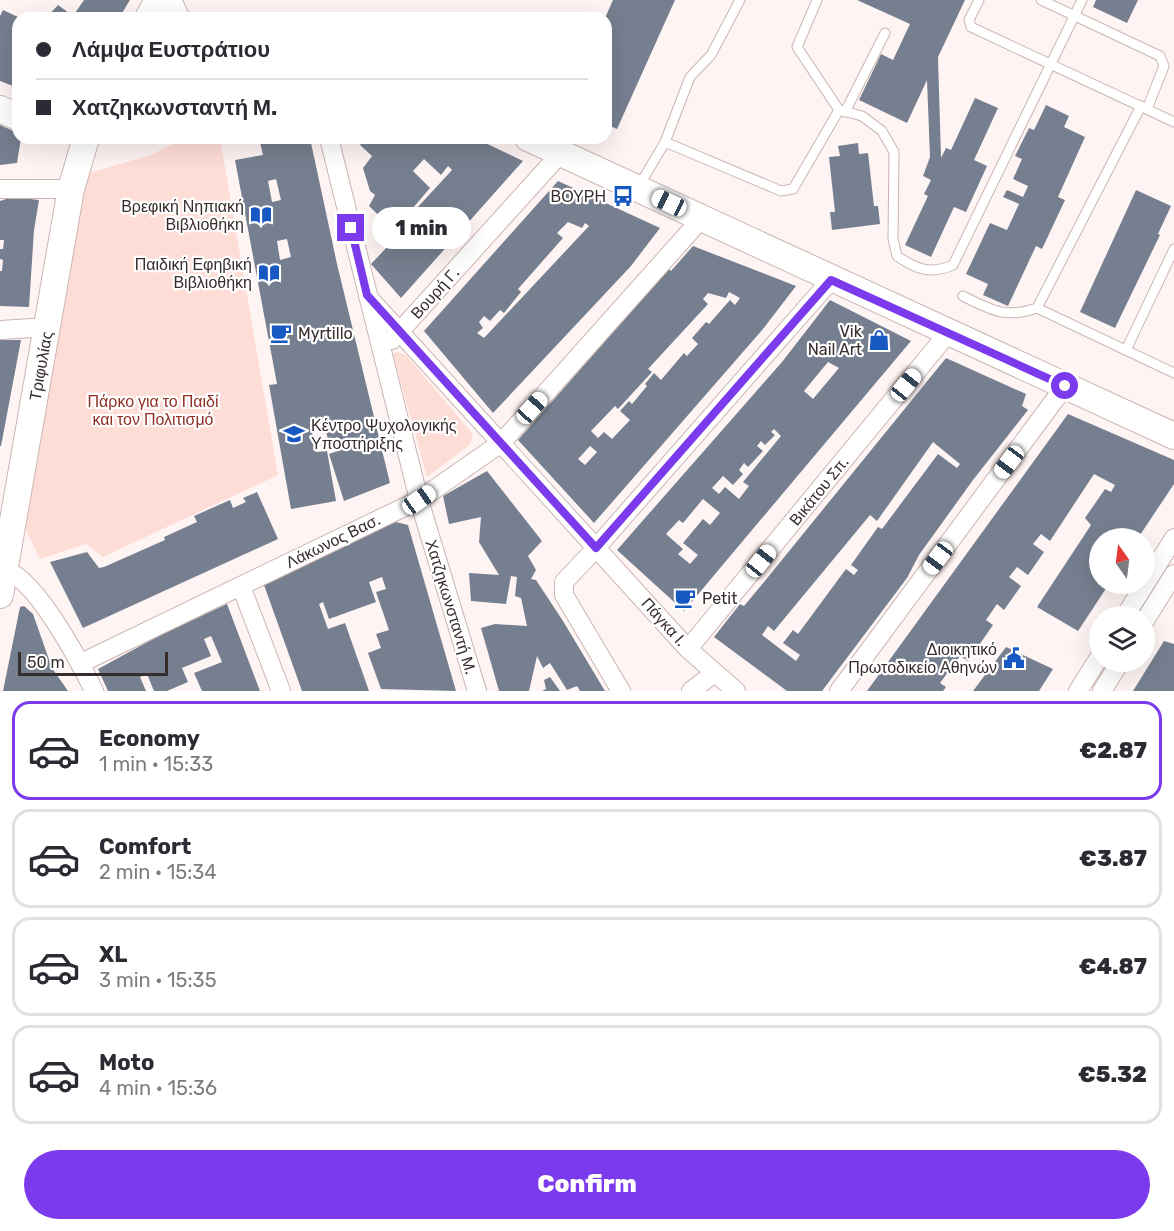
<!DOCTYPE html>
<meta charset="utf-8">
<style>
:root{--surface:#fff;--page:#f7f7f7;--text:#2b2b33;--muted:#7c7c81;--line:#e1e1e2;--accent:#7c3aed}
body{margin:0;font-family:Rubik,sans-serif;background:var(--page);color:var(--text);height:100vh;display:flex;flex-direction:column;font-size:22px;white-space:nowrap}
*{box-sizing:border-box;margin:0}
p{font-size:20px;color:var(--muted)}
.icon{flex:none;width:33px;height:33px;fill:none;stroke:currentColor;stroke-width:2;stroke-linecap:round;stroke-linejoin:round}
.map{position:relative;height:691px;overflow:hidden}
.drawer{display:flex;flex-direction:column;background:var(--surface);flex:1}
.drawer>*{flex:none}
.banner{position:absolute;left:12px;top:12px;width:600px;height:132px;border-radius:18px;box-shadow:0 6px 24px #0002;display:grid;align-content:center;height:132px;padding:0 24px;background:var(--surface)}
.needle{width:39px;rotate:346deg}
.fabs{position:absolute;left:1089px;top:528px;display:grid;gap:12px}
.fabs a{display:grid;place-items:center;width:66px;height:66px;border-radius:50%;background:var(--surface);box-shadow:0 6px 24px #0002;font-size:30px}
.scale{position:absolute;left:18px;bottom:15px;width:150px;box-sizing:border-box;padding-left:6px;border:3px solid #362d2c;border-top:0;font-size:16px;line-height:21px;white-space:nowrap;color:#362d2c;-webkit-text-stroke:4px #fff;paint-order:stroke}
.end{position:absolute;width:27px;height:27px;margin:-14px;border:8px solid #7c3aed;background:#fff;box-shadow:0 0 0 3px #fff}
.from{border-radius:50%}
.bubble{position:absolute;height:42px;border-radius:21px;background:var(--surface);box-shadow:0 6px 24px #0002;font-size:20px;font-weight:800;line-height:42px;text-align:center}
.car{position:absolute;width:18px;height:36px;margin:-18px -9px;border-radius:8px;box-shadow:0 0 4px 2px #0007;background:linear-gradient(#fff 24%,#345 0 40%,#fff 0 76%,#345 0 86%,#fff 0)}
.banner b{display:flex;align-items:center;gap:21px;height:57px;font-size:22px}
.banner b+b{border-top:2px solid var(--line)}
.banner i{width:15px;height:15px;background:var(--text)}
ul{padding:10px 0 0;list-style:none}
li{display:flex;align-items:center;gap:18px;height:99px;margin:0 12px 9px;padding:0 12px;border:3px solid var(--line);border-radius:18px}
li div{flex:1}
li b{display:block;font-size:22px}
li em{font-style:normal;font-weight:800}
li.current{border-color:var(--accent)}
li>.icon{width:54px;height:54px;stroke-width:1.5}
.primary-button{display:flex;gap:12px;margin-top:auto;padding:12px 24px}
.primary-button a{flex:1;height:69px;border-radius:36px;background:var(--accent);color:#fff;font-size:24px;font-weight:800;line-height:69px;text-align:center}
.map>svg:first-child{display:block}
.green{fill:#ffddd7}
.building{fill:#757f8f;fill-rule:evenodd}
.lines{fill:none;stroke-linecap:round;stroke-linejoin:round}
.lane-casing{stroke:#ccb5b1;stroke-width:11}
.street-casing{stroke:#ccb5b1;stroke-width:20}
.secondary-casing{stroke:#ccb5b1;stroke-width:28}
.lane{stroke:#fff;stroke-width:9}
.street{stroke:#fff;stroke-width:18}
.secondary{stroke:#fff;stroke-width:26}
.route{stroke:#7c3aed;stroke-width:8}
.labels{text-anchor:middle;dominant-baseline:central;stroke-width:4.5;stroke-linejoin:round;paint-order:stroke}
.poi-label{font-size:16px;fill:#362d2c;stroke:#fff;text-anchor:end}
.street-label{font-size:16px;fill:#362d2c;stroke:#fff}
.park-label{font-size:16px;fill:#8d3025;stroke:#fff}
</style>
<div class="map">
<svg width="1174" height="691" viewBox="0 0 1174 691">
<rect width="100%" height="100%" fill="#fef4f3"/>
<!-- green -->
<path class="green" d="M187 138H220L278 475 103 557 86 544 40 559 21 520 77 215 90 173 150 155Z
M397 352 406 355 473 434 470 445 427 477 393 354Z"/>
<!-- building -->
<path class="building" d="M84 0H130L119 18H46L58 5 73 16Z
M613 0H675L617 129 606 124V58L612 44 606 41 605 18Z
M857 0H965L938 57 941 158 946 148 951 150 975 98 998 108 974 160 987 166 966 212 954 207 931 257 905 245 928 196 924 194 931 180 923 176 930 157 927 80 907 123 859 100 881 54 893 60 910 24Z
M1096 0H1138L1127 23 1093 7Z
M3 10 18 17V88L0 81V16Z
M1046 105 1069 116 1064 127 1085 137 1058 197 1065 200 1042 249 1036 246 1008 306 983 295 988 284 966 274 990 223 1007 230 1019 204 1003 197 1007 190 1023 197 1028 186 1013 179 1022 159 1015 156 1029 128 1034 130Z
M0 125 18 133V138H21L17 163 0 165Z
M259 138H310L337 264 390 483 344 501 329 454 341 450 338 437 328 440 324 422 311 427 316 452 327 451 336 501 291 509 269 385 277 384 235 160 263 155ZM276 179 281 200 272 202 268 181ZM287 239 291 257 280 260 277 241Z
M366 138H475L523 161 401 298 371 264 409 224 405 221 452 170 448 166 441 175 424 159 413 171 430 188 394 230 369 206 375 195 370 191 363 168 372 156 360 145Z
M858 143 859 154 868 153 874 206H878L880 224 832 230 830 212H835L829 157 840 156 838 146Z
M558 181 660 228 631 266 493 413 424 331ZM568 222 582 228 585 223 589 226 484 338 477 333 483 328 479 322 484 316 490 321 500 310 504 313 521 292 518 289 563 238 557 233Z
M1136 190 1171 206 1158 234 1160 235 1115 328 1080 312Z
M12 197 39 200 34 230 29 307 0 306V271H2L3 260 0 259V249H3L4 240H0V201Z
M693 246 796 286 763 329 594 523 518 440 669 269 671 271ZM729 292 740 298 735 305 730 300 709 324 706 322 692 338 698 344 687 356 684 353 661 380 654 373 645 384 647 386 632 404 629 401 620 411 630 420 612 439 604 432 598 438 591 431 615 406 618 409 652 372 648 369 708 304 703 299 708 293 726 298ZM590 446 597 452 585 465 578 459Z
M830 300 911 341 684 611 617 550 782 362ZM828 362 839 368 813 399 804 391ZM774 429 781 436 743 482 749 486 739 499 725 487 719 494 712 488 723 476 733 485 743 474 739 470 744 463 748 467 763 451 757 446 761 441 765 445 775 435 771 432ZM703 499 720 513 710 525 703 519 683 543 698 555 690 564 678 554 683 549 666 534 679 520 683 523Z
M0 340H21L1 446H0Z
M946 358 1026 394 1022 406 1028 410 973 480 919 555 907 578 822 691H787L714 637 740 604 744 606 764 582ZM933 442 960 464 957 468 938 454 882 529 878 527 851 565 858 570 854 575 846 569 798 634 793 630 783 643 800 655 796 661 762 635 768 626 774 631 870 515 877 521Z
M1068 414 1174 460V484L1138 538H1100V584H1109L1078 631 1037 607 1091 525 1085 518 1105 489 1111 492 1115 485 1094 474 1050 541 1041 534 1033 544 1044 552 1028 575 1017 567 1009 577 1021 586 1004 610 997 604 986 620 993 625 968 661 960 656 940 683 946 687 943 691H867Z
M487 471 542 541 528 556 536 570 531 579 536 580 563 621 605 691H580L577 686 567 690 550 663 543 668 537 656 529 691H499L481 628 495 624 527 626 521 598 515 596 517 577 511 576 506 604 471 601 469 573 499 575 479 542 481 517 449 524 443 496Z
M257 492 278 539 83 628 50 562 87 552 99 568 104 567 165 540 164 537 197 522 194 516 230 500 233 508 246 502 243 498Z
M392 521 408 525 456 691 381 689 368 653 381 648 376 634 389 630 376 592 386 589 382 577 369 582 376 602 329 619 323 602 319 604 328 629 345 623 369 691H302L264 585Z
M227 604 260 691H202L194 673 222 662 211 636 204 639 211 656 182 668 188 682 167 691H154L147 674 140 677 146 691H108L98 669 166 632Z
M24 606 33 614 52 668 68 691H3L20 607Z
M1164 641 1174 644V691H1133Z
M1006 647 1053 669 1039 691H973Z
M550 677 560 691H542L546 689 544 680Z"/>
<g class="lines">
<defs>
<path id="lane" d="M817 0 797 47 839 110
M979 0 969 20 971 27 1174 122
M1041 0 1160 56 1164 66 1147 109
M845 112 885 33
M665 142 781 191 793 189 839 110 862 116 882 131 894 152 893 239 897 256C916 269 930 275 953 265L1082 0
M639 186 665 142 690 77 711 55 740 0
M963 296C991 310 1005 319 1037 308L1141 106
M1037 308 1174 373
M1126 350 1174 249"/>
<path id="street" d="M329 138 419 500 477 691
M0 189H71
M368 297 688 649 736 691
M0 330 48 327
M392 340 561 153
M0 570C30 566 82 666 94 691
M241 586 281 691
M1125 616 1174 538
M1144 622 1174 574
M688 649 949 332
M81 663 419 500 501 443 702 218
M621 691 564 595V582L596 548 831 280
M691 691 713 674
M839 691 1065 386
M1078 691 1100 656
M1102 691 1120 662"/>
<path id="secondary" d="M168 0 176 18
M148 18 158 0
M0 109 18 117
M528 138 1174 436
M0 595 71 189 86 138"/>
</defs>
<!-- lane casing -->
<use href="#lane" class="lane-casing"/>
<!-- street casing -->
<use href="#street" class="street-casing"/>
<!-- secondary casing -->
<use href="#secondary" class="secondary-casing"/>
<!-- lane -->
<use href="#lane" class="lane"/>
<!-- street -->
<use href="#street" class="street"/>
<!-- secondary -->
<use href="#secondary" class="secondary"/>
</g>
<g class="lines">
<!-- route -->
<path class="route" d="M351 228 367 295 596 548 831 280 1065 386"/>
</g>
<!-- icons -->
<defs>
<symbol id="bus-bare" viewBox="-9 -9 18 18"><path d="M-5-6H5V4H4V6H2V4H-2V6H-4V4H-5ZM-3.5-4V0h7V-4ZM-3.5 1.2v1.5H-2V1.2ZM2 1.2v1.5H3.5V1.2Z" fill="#1758c3" stroke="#fff" stroke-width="2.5" paint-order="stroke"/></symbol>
<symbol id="library-bare" viewBox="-9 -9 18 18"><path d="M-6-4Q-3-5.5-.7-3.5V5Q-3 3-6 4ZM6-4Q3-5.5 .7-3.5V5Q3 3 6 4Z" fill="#1758c3" stroke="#fff" stroke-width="2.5" paint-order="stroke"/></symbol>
<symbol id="cafe-bare" viewBox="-9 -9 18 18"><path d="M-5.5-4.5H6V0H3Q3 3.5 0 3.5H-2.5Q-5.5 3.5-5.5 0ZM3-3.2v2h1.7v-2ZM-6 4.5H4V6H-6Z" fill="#1758c3" stroke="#fff" stroke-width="2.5" paint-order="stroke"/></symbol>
<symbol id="shop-bare" viewBox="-9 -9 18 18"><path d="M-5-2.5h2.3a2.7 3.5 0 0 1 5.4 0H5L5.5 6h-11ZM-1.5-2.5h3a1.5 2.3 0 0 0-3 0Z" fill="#1758c3" stroke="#fff" stroke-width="2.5" paint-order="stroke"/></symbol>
<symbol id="school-bare" viewBox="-9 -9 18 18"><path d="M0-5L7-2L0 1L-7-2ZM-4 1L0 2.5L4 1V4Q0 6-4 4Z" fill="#1758c3" stroke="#fff" stroke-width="2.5" paint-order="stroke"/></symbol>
<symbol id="civic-bare" viewBox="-9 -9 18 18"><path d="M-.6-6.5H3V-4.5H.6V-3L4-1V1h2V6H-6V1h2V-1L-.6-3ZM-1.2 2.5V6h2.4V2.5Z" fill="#1758c3" stroke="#fff" stroke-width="2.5" paint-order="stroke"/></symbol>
</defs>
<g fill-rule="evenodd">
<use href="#bus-bare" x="608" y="181" width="30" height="30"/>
<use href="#library-bare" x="246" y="200" width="30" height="30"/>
<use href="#library-bare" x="254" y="258" width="30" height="30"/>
<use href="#cafe-bare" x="266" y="318" width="30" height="30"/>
<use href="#shop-bare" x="864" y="325" width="30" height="30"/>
<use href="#school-bare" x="279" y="419" width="30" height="30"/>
<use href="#cafe-bare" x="670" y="583" width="30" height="30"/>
<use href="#civic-bare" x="999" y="643" width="30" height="30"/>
</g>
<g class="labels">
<!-- poi labels -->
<g class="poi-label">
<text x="606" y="196">ΒΟΥΡΗ</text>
<text x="244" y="206">Βρεφική Νηπιακή<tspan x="244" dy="18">Βιβλιοθήκη</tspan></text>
<text x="252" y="264">Παιδική Εφηβική<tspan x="252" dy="18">Βιβλιοθήκη</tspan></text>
<text x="862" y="331">Vik<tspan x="862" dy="18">Nail Art</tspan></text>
<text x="298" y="333" text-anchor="start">Myrtillo</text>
<text x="311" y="425" text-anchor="start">Κέντρο Ψυχολογικής<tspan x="311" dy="18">Υποστήριξης</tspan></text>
<text x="702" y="598" text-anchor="start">Petit</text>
<text x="997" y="649">Διοικητικό<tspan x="997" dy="18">Πρωτοδικείο Αθηνών</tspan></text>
</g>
<!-- street labels -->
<g class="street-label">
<text transform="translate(435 293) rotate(-48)">Βουρή Γ.</text>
<text transform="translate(41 366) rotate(-80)">Τριφυλίας</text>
<text transform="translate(819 491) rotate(-51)">Βικάτου Σπ.</text>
<text transform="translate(333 541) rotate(-26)">Λάκωνος Βασ.</text>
<text transform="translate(451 607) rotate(73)">Χατζηκωνσταντή Μ.</text>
<text transform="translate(664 622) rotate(48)">Πάγκα Ι.</text>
</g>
<!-- park labels -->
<g class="park-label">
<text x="153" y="401">Πάρκο για το Παιδί<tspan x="153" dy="18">και τον Πολιτισμό</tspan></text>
</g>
</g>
</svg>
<div class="fabs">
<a><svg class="needle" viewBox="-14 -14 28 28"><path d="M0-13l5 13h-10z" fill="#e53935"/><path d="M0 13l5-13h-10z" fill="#7c7c81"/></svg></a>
<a><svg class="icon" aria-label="layers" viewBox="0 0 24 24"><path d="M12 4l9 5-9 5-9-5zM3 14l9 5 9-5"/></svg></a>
</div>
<div class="scale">50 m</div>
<i class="end from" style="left:1065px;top:386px"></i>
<i class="end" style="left:351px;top:228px"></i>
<div class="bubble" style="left:372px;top:207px;width:99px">1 min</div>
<i class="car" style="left:669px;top:203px;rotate:295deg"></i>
<i class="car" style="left:906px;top:385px;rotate:39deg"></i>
<i class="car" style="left:532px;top:408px;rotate:42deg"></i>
<i class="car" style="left:1009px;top:462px;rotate:217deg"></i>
<i class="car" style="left:419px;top:500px;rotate:55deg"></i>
<i class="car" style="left:938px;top:558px;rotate:217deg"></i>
<i class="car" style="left:761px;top:561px;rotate:39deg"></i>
<div class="banner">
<b><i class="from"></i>Λάμψα Ευστράτιου</b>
<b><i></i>Χατζηκωνσταντή Μ.</b>
</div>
</div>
<section class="drawer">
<ul>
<li class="current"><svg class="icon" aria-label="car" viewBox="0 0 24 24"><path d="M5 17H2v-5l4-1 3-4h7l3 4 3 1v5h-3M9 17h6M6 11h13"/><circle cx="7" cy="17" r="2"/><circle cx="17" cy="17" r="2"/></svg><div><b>Economy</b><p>1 min · 15:33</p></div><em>€2.87</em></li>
<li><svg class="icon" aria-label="car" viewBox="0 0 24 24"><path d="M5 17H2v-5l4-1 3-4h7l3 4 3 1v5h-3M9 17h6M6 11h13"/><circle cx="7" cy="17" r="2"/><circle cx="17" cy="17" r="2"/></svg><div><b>Comfort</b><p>2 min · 15:34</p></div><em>€3.87</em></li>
<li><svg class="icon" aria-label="car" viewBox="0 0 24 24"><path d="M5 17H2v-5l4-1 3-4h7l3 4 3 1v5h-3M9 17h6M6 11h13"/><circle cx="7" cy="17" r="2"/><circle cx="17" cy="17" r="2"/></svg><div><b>XL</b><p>3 min · 15:35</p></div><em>€4.87</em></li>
<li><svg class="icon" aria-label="car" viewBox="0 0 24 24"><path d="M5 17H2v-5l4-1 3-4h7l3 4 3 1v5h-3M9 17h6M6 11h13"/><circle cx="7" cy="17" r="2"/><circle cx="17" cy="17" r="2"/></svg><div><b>Moto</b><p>4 min · 15:36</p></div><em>€5.32</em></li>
</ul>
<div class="primary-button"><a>Confirm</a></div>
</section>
